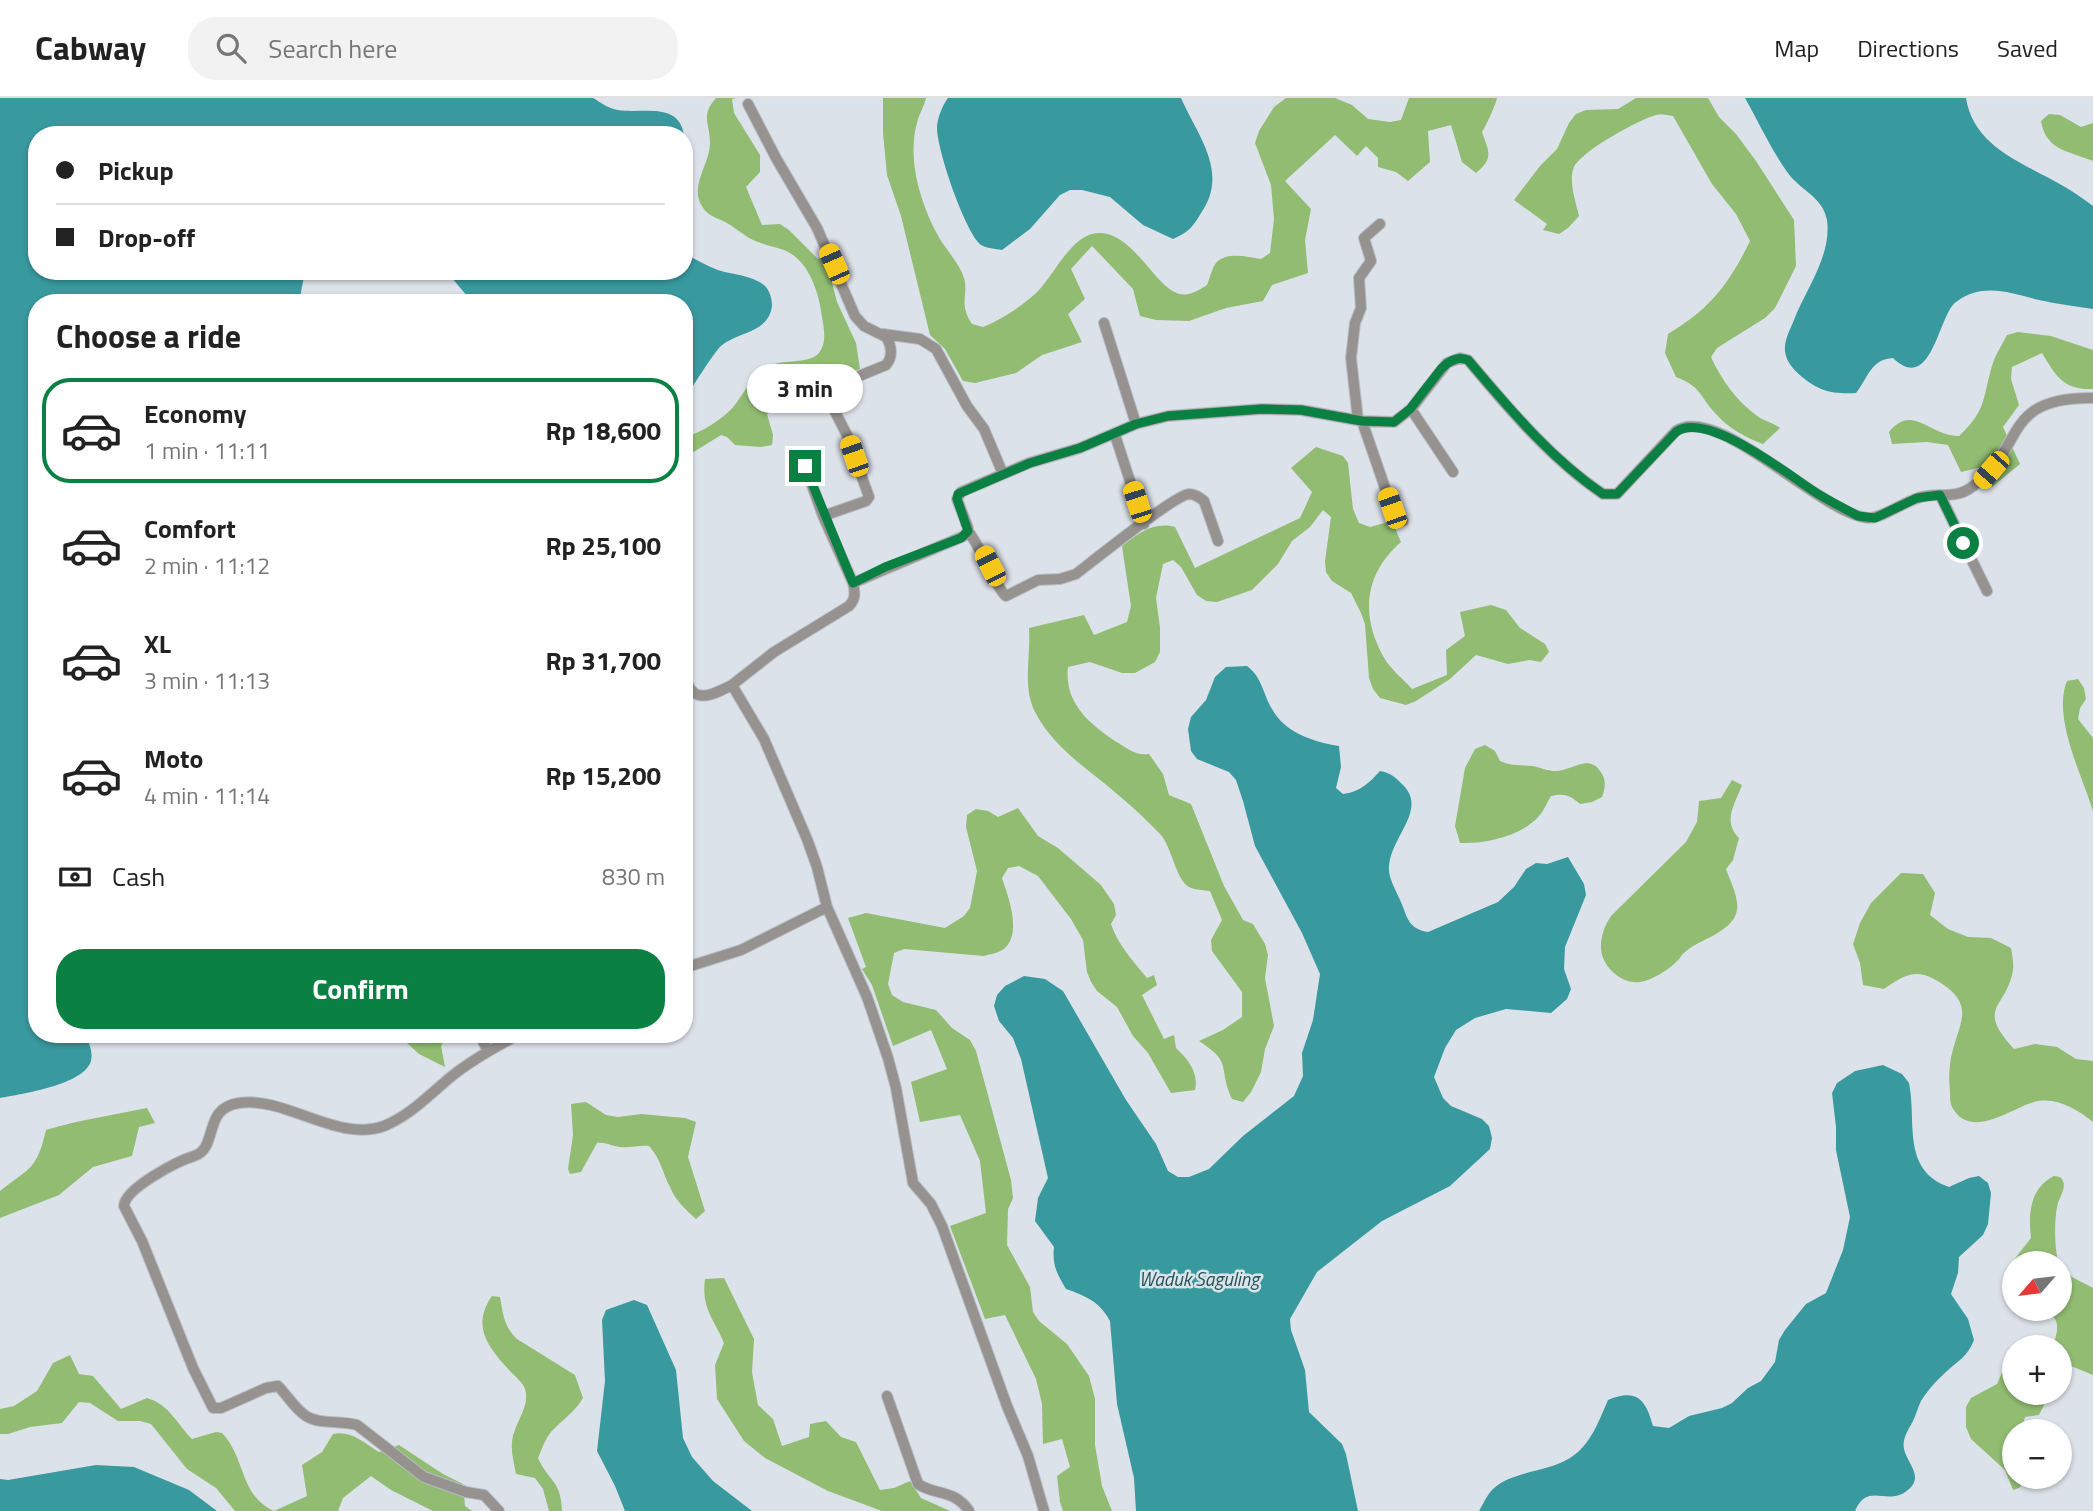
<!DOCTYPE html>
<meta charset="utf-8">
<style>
:root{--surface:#fff;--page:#f2f2f2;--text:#222;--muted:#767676;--line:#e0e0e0;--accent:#0b8043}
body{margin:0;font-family:"Titillium Web",sans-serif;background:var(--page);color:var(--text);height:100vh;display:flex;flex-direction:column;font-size:26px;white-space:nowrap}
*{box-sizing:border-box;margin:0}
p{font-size:23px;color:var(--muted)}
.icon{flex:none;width:38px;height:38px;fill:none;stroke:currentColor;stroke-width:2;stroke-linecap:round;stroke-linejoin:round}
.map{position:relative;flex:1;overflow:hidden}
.sheet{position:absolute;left:28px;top:196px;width:665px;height:749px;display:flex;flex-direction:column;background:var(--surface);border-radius:28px;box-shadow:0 2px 5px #0004}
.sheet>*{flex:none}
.banner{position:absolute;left:28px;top:28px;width:665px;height:154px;border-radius:28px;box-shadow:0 2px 5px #0004;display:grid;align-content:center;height:154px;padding:0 28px;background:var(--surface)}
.needle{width:46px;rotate:242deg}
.controls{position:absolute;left:2002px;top:1153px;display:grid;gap:14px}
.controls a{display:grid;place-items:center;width:70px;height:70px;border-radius:50%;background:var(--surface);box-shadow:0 2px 5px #0004;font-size:35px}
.end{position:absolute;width:32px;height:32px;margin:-16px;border:9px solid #0b8043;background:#fff;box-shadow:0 0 0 4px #fff}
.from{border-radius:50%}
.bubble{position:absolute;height:49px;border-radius:24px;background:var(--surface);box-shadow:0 2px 5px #0004;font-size:23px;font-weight:700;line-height:49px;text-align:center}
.car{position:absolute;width:21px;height:42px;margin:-21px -10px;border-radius:9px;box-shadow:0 0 5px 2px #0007;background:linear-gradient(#f5c518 24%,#345 0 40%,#f5c518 0 76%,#345 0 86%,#f5c518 0)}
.banner b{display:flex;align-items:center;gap:24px;height:66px;font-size:26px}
.banner b+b{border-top:2px solid var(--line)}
.banner i{width:18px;height:18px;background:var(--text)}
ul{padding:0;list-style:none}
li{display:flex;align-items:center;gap:21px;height:105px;margin:0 14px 10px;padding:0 14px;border:4px solid transparent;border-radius:28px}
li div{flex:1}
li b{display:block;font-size:26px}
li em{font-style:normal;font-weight:700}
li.on{border-color:var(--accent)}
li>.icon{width:63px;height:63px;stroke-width:1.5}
h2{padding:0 28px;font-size:32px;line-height:84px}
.pay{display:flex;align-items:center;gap:18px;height:77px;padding:0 28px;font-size:26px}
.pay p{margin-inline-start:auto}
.action{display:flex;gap:14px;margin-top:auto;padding:14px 28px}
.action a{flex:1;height:80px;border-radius:28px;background:var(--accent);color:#fff;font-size:28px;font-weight:700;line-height:80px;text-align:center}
header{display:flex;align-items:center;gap:42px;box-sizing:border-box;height:98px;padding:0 35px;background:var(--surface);border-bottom:2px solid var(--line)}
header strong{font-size:33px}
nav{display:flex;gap:38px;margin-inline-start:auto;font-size:24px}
.search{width:490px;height:63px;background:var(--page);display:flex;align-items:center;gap:18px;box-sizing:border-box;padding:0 24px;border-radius:28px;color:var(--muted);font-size:26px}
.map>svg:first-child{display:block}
.forest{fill:#91bc72}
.water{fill:#38999e}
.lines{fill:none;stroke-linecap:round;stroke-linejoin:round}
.minor-casing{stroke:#b8bdc4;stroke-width:12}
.minor{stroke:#959290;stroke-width:10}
.route{stroke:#0b8043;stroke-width:9}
.labels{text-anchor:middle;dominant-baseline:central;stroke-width:5;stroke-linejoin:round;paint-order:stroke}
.water-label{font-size:19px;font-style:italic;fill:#205659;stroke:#dce2e9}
</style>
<header>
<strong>Cabway</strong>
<div class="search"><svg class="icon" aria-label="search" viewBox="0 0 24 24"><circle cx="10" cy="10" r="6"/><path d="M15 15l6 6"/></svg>Search here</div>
<nav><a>Map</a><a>Directions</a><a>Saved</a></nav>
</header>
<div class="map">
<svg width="2093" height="1413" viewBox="0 0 2093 1413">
<rect width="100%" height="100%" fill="#dce2e9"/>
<!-- forest -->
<path class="forest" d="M716 0H737L732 1 734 15 760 57V74L746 89 762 127 780 126 789 132 818 161 825 158 837 204 856 245 860 271 838 280 815 279 811 275 789 279 784 289 786 303 767 316 773 337 772 347 761 349 735 347 727 339 721 337 684 360V340C702 334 726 320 737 304 745 293 752 280 764 271 780 259 807 268 819 255 827 244 824 231 822 219 819 195 809 162 784 152 772 148 760 146 749 140 741 135 734 129 727 125 720 121 708 118 704 111 687 90 710 67 710 45 710 25 700 18 716 0Z
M883 0H926C924 9 919 16 917 25 907 60 920 103 936 134 944 150 959 164 964 180 969 197 958 205 972 226L983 229C1001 222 1022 208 1036 195 1055 177 1072 134 1100 135 1138 136 1160 203 1188 196 1195 195 1202 190 1207 187 1210 180 1212 170 1216 165 1227 153 1247 159 1261 161L1270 155 1274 121 1271 87 1255 45 1259 33 1274 9 1286 0H1335L1352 7 1368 21 1390 24 1401 22 1409 0H1497C1496 6 1486 28 1482 34 1489 54 1494 60 1476 75L1462 64 1451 27 1428 33 1430 64 1408 83 1396 74 1378 69V60L1366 48 1357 58 1335 37 1285 83 1311 111 1305 142 1308 175 1272 187 1263 203 1226 210 1189 223 1156 222 1140 218 1133 191 1092 148 1071 171 1085 201 1068 216 1082 244 1042 257 1016 275 975 285 963 283 945 251 930 237 901 118 887 77 883 35Z
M1636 0H1708L1719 19 1736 36 1756 63 1794 122 1796 168 1775 210 1765 220 1717 250 1711 259C1722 283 1738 305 1760 320 1767 324 1774 325 1780 330L1763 346C1746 340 1728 330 1716 316 1699 298 1702 289 1676 279L1665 255 1668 236C1710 211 1729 186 1750 143L1736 116 1712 86 1673 18C1667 17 1662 16 1656 17 1638 22 1582 53 1574 69 1568 82 1576 105 1579 118L1568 130 1559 136 1543 132 1547 126 1514 102 1540 68 1557 51 1569 25 1576 16 1586 12 1618 11Z
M2049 16 2060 17 2081 29 2093 25V63C2069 53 2046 53 2041 23Z
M2018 234 2051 238 2093 252V291C2063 292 2056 278 2042 255L2012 269 2011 281 2019 307 2003 329 2020 366 1992 389 1982 369 1961 374 1948 347 1927 344 1892 346 1889 334C1913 305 1929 338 1959 338 1987 311 1982 302 1992 268 1995 257 2002 247 2007 237Z
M1316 349 1343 358 1348 365 1353 411 1359 425 1370 429 1392 423 1401 444C1363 477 1360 520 1386 563 1393 573 1404 582 1412 591L1447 577 1446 552 1465 538 1460 514 1491 507 1506 512 1520 530 1545 546 1549 554 1541 564 1530 562 1508 566 1476 557 1450 581 1416 603 1406 607 1380 600 1373 591 1369 580 1365 526 1361 515 1351 495 1332 483 1326 474 1325 463 1331 419 1323 412 1310 429 1292 443 1278 466 1252 492 1217 504 1206 503 1197 497 1181 469 1173 462 1163 466 1156 500 1160 530V554L1155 564 1135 575H1122L1090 564 1068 569C1064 604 1088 625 1115 643 1127 650 1135 658 1149 656L1163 676 1169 697 1191 706 1224 788 1243 822 1253 826 1265 846 1268 857 1265 880 1274 928 1265 951 1261 974 1251 994 1243 1004 1232 1001C1217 967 1234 966 1199 943L1223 932 1242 919V894L1212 853 1211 842 1222 822 1210 793C1204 792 1194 792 1189 789 1176 782 1172 750 1161 737 1146 721 1127 704 1110 690 1081 666 1053 648 1035 614 1022 588 1031 559 1029 530L1084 517 1094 537 1127 524 1131 508 1122 448C1138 436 1153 423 1175 429L1195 470 1300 420 1312 394 1291 370Z
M2078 581 2084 590 2086 601 2080 610 2078 621 2093 640V713C2082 677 2052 619 2067 583Z
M1485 647 1495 653 1500 663C1511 668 1520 667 1532 668 1540 669 1547 673 1554 673 1571 674 1588 655 1600 673 1607 682 1605 690 1602 699L1592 704 1580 706C1570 697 1564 695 1551 698 1547 704 1544 713 1539 718 1522 738 1485 746 1460 745L1455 728 1465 670 1475 651Z
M1732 682 1742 687C1735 706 1722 723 1739 740L1733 762 1726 771C1730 783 1739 799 1737 812 1733 835 1698 841 1684 855 1681 857 1680 861 1677 863 1669 872 1652 882 1640 884 1621 887 1600 867 1601 848 1601 837 1605 827 1611 818L1686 744 1697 724 1699 703 1721 700Z
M1018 710 1038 738 1058 750 1101 787 1114 806 1116 817 1111 826C1118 847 1133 863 1147 880L1154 877 1157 887 1142 897 1164 941 1174 937 1176 950C1188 961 1199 975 1195 992L1171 995 1148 955 1133 938 1117 909 1097 893 1091 884 1087 874 1083 842 1071 821 1038 778 1019 768 1008 770 1002 780C1008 798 1022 834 1005 850 999 855 991 856 984 858L904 851 894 855 888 886 892 897 903 904 936 912 952 930 970 942 976 953 1011 1082 1013 1100 1008 1111 1007 1147 1030 1189 1033 1214 1039 1223 1067 1246 1089 1278 1095 1301V1347L1102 1388 1112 1413H1063L1060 1404 1057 1378 1070 1369 1062 1341 1043 1346 1042 1306 1036 1281 1005 1217 985 1221 950 1128 986 1115 980 1063 960 1017 920 1024 911 984 947 971 931 932 893 948 872 887 862 871 866 869 848 820 866 815 945 830 964 818 970 810 977 773 966 729 967 717 976 711 988 713 998 719Z
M1901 775 1923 776 1935 795 1930 817 1948 831 1968 839 1991 840 2011 850C2012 856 2014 865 2013 872 2006 912 1975 908 2014 951L2035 946 2057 949 2076 961 2093 963V1024C2077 1011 2055 998 2034 1004 2012 1010 1970 1043 1952 1009 1950 1005 1950 998 1950 993 1949 985 1949 975 1950 966 1955 927 1983 907 1932 880 1914 870 1899 880 1884 891L1863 887 1860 865 1853 846 1860 825 1871 805Z
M397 936H449L441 948 445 969 419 956Z
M586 1004 606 1017 618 1019 641 1016 685 1020 696 1024 688 1059 705 1113 696 1121C686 1112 675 1102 670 1089 662 1074 661 1061 649 1048 639 1047 630 1050 620 1049 611 1048 606 1044 597 1045L581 1074 570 1076 568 1071 573 1037 571 1006Z
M147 1010 155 1025 139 1029 132 1058 93 1069 59 1097 0 1120V1093C31 1069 37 1071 46 1032 79 1022 113 1017 147 1010Z
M2054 1078C2059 1079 2061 1078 2063 1083 2066 1090 2060 1099 2058 1105 2054 1120 2054 1151 2059 1165L2014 1166V1189C2003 1168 2019 1157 2031 1140 2028 1115 2030 1090 2054 1078Z
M2060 1167 2072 1179 2093 1190V1277L2061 1264 2060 1266V1250L2053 1249C2059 1228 2062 1218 2037 1211H2060Z
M724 1180 754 1241 752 1274 758 1307 773 1321 782 1348 809 1339 810 1326 826 1323 841 1339 856 1344 880 1392 894 1390 910 1383 921 1400 950 1413H882L828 1393 765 1360 744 1343 717 1301 715 1267 724 1245C714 1221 701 1210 705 1181Z
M492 1198 500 1199C503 1216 504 1229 517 1241L575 1277 583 1300C575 1314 562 1322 551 1334 545 1341 542 1351 538 1360 549 1384 561 1382 562 1413H549L543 1391 535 1380 516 1376C514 1366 511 1354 512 1344 513 1326 531 1309 525 1291 523 1285 516 1279 511 1274 490 1251 470 1229 492 1198Z
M70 1257 79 1276 93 1278 121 1311 147 1300C170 1307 176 1325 192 1341L216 1334 222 1335C246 1360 239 1397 274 1413L307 1398 302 1367 322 1354 333 1336C351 1332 364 1345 379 1354L399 1347 443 1376 463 1386 465 1408 472 1413H433L391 1392 371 1378 343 1400 338 1413H235L216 1390 187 1371 151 1326 140 1323H118L90 1305 79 1304 62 1325 30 1329 8 1336H0V1311L14 1308 37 1293 53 1265Z
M2014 1267V1295H2050L2039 1317 2025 1319 2021 1333 2014 1334V1379H2028L2019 1390 2013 1392 2005 1372 1971 1341 1966 1329V1309L1971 1300 1997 1286 2004 1270Z"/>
<!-- water -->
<path class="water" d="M0 0H593C600 4 609 11 618 12 642 16 679 3 684 37H37V173H305L299 205H37V936H85C89 945 93 953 91 963 84 987 21 996 0 1000Z
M948 0H1181C1197 37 1228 72 1203 112 1193 128 1191 133 1173 141L1143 127 1110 99 1082 92H1070L1060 97 1030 131 1002 152C996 151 986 150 981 147 965 134 937 52 937 30 937 21 942 8 948 0Z
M1745 0H1966C1974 51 2027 66 2065 89 2075 95 2084 101 2093 108V211C2075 208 2057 206 2039 202 2010 195 1983 184 1956 204 1938 217 1932 297 1893 260 1871 261 1868 280 1856 295 1832 296 1821 294 1802 279 1794 272 1786 264 1785 253 1784 242 1790 232 1794 222 1806 191 1832 157 1827 122 1823 102 1808 96 1794 82 1779 67 1757 21 1745 0Z
M684 155C695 161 707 168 718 172 733 177 753 177 765 188 770 193 772 201 772 208 768 237 735 233 719 250 708 263 696 285 684 300V205H473L446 173H684Z
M1247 568C1262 579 1263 596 1272 611 1285 635 1314 644 1339 648L1341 669 1336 690 1343 696C1360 694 1369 685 1380 673 1391 675 1395 679 1403 687 1429 713 1387 741 1389 773 1390 784 1399 798 1403 809 1408 823 1411 831 1428 834L1498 804 1514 789 1526 771 1536 765 1547 766 1568 759 1584 786 1586 797 1565 849 1564 871 1571 891 1567 901 1551 915 1506 911 1475 920 1456 932 1445 950 1434 979 1443 1000 1451 1008 1482 1021 1489 1028 1492 1040 1490 1051 1450 1088 1382 1123 1317 1174 1290 1221 1291 1232 1305 1272 1309 1314 1342 1346 1346 1356 1358 1413H1136L1134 1380 1117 1306 1110 1223C1100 1204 1086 1198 1066 1191 1057 1176 1052 1167 1054 1149L1035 1123 1038 1100 1048 1080 1021 961 1013 940 999 923 994 908 997 897 1005 888 1024 878 1045 881 1063 893 1126 1002 1156 1046 1168 1073 1178 1079H1189L1209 1071 1243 1038 1294 998 1303 978 1302 955 1313 922 1320 876 1302 835 1255 748 1243 703 1236 682 1229 674 1197 661 1191 653 1188 631 1191 619 1206 602 1215 579 1226 569Z
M1883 967 1902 976 1909 985C1917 1024 1901 1072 1949 1089L1969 1080 1979 1078 1988 1085 1991 1095 1988 1126 1983 1137 1959 1159 1958 1175 1951 1196 1968 1221 1974 1242C1968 1258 1958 1263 1946 1274 1937 1282 1927 1293 1921 1303 1918 1309 1916 1317 1913 1323 1910 1329 1905 1336 1904 1343 1900 1359 1923 1373 1912 1388 1890 1413 1869 1381 1855 1413H1479C1483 1406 1488 1395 1494 1390 1513 1373 1548 1374 1570 1360 1590 1348 1599 1323 1608 1302 1637 1290 1646 1302 1653 1328L1669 1330 1689 1318 1722 1310 1732 1305 1748 1290 1761 1283 1775 1264 1779 1242 1785 1232 1806 1206 1826 1195 1843 1152 1850 1119 1836 1052V1029L1832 995 1837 985 1855 973Z
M634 1202 647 1207 676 1272 683 1340 692 1359 713 1383 752 1413H625L615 1388 597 1353 605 1283 602 1222 606 1212Z
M96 1367 134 1369 189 1392 217 1413H0V1381L8 1382Z"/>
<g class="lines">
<defs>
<path id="minor" d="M748 6 776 60 817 130 855 218 864 228 886 239C892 248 893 259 886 267L837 287 826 296 847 337 869 399 866 403 823 418
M1104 225 1136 326
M883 236 920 241 936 251 967 308 984 331 1003 376
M1411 311 1453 374
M1358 322 1351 260 1355 225 1361 210 1359 180 1371 163 1364 140 1380 126
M1362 323 1392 410 1403 423
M1115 337 1144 426
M805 368 823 418 853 485
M1940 397 1987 493
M968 433C981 449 996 490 1006 498L1038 482 1060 481 1076 476C1093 463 1175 397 1189 396 1195 396 1199 399 1204 403L1218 443
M684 572C690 607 707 600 732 587
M684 870 741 852 827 809
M479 936 488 953
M887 1298 918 1386C936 1398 955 1391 969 1413
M499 1413 484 1397 466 1394 424 1379 357 1327C341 1322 320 1327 306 1318 295 1311 287 1297 278 1288L266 1290 221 1310H213L193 1270 142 1143 124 1108C125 1090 178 1063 194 1058 219 1050 202 1010 239 1005 285 998 338 1045 384 1028 411 1017 430 996 452 978 473 961 497 948 520 936
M1044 1413 1028 1358 1007 1308 942 1128 931 1106 913 1085 896 990 888 960 867 899 827 809 817 769 807 741 764 641 732 587 774 554 849 508C856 501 855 494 853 485L964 438 968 433V430L957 401 961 394 1029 365 1080 350 1136 326 1168 318 1262 311 1301 312 1362 323 1394 324 1411 311 1447 265 1460 260 1468 262C1508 310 1551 361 1603 396H1617L1676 333C1717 304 1823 418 1869 420 1882 420 1904 404 1918 400 1935 394 1954 401 1969 391 2028 352 1998 299 2093 300"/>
</defs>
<!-- minor casing -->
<use href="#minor" class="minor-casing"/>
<!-- minor -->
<use href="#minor" class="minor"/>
</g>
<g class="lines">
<!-- route -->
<path class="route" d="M805 368 853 485 885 469 961 440 968 433 957 401 958 396 1030 365 1080 350 1136 326 1168 318 1262 311 1301 312 1362 323 1394 324 1410 311 1441 271C1449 263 1457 258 1468 262 1509 310 1551 361 1603 396H1617L1676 334C1706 312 1789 377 1815 394 1829 403 1844 410 1858 418L1875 420 1917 400 1940 397 1963 445"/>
</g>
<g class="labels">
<!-- water labels -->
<g class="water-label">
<text x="1199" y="1180">Waduk Saguling</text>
</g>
</g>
</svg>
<div class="controls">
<a><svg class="needle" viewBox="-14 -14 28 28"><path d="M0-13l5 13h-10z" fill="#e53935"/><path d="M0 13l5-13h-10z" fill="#767676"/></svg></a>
<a>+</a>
<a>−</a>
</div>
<i class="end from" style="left:1963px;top:445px"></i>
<i class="end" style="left:805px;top:368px"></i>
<div class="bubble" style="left:747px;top:266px;width:116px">3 min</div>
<i class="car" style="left:834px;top:166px;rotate:336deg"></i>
<i class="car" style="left:854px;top:358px;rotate:341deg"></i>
<i class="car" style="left:1991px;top:372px;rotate:221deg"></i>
<i class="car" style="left:1137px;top:404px;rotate:342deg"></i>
<i class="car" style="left:1392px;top:410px;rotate:341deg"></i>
<i class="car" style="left:990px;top:468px;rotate:333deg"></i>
<div class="banner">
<b><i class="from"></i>Pickup</b>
<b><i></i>Drop-off</b>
</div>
<section class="sheet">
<h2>Choose a ride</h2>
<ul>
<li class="on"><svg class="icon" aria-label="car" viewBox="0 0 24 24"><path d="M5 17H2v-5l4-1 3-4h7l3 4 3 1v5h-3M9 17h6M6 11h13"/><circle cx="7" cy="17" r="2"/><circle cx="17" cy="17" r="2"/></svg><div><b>Economy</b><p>1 min · 11:11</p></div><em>Rp 18,600</em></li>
<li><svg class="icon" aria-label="car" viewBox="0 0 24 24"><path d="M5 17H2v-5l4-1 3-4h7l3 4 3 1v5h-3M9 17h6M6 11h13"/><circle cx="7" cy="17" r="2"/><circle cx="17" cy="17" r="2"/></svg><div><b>Comfort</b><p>2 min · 11:12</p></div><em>Rp 25,100</em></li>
<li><svg class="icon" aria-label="car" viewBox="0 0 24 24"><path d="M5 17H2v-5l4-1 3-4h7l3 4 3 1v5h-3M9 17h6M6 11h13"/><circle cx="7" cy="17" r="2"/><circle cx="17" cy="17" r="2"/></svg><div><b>XL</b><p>3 min · 11:13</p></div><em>Rp 31,700</em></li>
<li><svg class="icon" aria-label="car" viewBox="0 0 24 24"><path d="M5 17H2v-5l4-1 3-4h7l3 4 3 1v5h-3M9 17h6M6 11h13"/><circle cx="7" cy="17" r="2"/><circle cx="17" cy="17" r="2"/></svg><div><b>Moto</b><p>4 min · 11:14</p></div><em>Rp 15,200</em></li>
</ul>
<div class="pay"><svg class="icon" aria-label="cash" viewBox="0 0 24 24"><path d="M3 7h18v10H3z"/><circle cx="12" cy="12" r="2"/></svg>Cash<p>830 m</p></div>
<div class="action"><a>Confirm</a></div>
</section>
</div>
